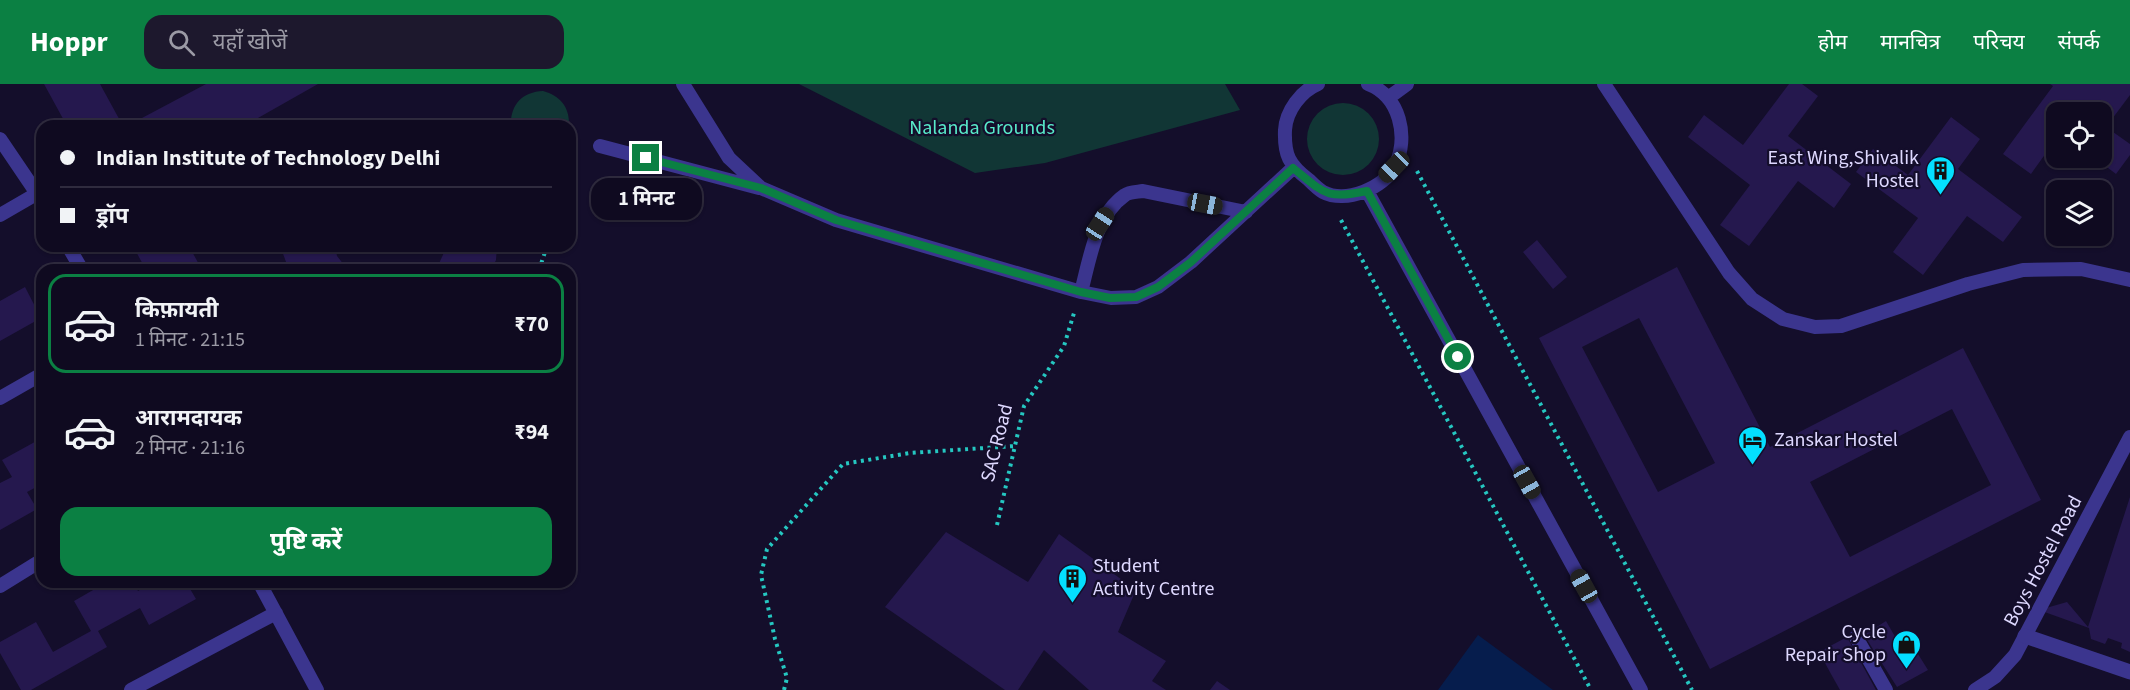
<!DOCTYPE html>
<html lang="hi">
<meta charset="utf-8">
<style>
:root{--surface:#0f0a20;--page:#1d182d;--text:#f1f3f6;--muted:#9b9aa5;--line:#2f2b3e;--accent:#0b8043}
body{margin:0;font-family:"Source Sans 3","Noto Sans Devanagari",sans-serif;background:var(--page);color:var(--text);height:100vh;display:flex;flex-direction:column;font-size:22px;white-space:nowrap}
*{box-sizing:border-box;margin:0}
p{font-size:20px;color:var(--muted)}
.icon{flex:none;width:33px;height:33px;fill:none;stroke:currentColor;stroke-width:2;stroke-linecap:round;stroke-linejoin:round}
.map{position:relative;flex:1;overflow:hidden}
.drawer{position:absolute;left:36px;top:180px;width:540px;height:324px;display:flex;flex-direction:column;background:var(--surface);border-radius:18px;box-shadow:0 2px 4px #0004,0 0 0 2px var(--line)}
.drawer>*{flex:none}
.banner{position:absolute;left:36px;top:36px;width:540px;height:132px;border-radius:18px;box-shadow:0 2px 4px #0004,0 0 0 2px var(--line);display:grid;align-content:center;height:132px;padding:0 24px;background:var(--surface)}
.tools{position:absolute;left:2046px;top:18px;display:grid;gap:12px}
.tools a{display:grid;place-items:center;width:66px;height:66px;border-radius:12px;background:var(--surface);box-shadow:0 2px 4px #0004,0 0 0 2px var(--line);font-size:30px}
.end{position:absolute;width:27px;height:27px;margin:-14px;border:8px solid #0b8043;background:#fff;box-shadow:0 0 0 3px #fff}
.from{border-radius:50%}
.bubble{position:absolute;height:42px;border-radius:18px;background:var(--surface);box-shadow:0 2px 4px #0004,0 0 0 2px var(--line);font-size:20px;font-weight:700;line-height:42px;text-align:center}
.car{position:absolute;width:18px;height:36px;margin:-18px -9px;border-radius:8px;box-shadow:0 0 4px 2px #0007;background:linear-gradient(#222 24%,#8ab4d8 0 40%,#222 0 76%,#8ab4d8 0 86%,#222 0)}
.banner b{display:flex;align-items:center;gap:21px;height:57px;font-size:22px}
.banner b+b{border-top:2px solid var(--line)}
.banner i{width:15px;height:15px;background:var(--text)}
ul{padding:10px 0 0;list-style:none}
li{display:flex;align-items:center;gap:18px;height:99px;margin:0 12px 9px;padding:0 12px;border:3px solid transparent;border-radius:18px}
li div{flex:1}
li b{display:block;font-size:22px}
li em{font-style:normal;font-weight:700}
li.current{border-color:var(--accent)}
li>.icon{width:54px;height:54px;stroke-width:1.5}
.action{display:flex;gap:12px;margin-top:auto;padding:12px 24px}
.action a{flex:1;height:69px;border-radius:18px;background:var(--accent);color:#fff;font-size:24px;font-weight:700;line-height:69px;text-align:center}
header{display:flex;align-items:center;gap:36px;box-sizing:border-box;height:84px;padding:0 30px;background:var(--accent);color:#fff}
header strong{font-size:28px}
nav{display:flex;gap:33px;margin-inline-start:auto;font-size:21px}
.search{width:420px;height:54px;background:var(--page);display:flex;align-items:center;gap:15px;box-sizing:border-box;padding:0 21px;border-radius:18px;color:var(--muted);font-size:22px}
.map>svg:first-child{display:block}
.green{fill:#113635}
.water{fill:#061d4d}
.building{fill:#25184e;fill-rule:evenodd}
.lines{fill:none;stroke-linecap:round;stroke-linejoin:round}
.path{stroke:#25c7c1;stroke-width:4;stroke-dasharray:3 4.5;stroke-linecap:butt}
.lane{stroke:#3b358e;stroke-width:14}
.street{stroke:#3b358e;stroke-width:15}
.route{stroke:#0b8043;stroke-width:8}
.labels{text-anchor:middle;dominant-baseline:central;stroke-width:4.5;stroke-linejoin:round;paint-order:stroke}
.park-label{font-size:20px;fill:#58ebca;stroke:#140e2b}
.poi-label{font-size:20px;fill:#ded8ff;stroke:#140e2b;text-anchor:end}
.street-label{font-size:20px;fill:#ded8ff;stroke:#140e2b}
</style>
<header>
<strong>Hoppr</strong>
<div class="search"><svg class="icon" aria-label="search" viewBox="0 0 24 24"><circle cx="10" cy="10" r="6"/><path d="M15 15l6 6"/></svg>यहाँ खोजें</div>
<nav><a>होम</a><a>मानचित्र</a><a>परिचय</a><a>संपर्क</a></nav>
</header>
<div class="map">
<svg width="2130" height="606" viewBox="0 0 2130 606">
<rect width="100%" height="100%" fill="#140e2b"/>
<!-- green -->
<path class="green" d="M799 0H1225L1240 26 1045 79 975 89Z
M543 7C561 12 570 24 569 42H511C510 21 522 8 543 7Z
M1307 55a36 36 0 1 1 72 0a36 36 0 1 1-72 0Z"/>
<!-- water -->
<path class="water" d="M1478 551 1553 606H1438Z"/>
<!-- building -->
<path class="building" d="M44 0H100L123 42H67Z
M206 0H318L244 42H146L142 34Z
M1789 0H1802L1818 12 1788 52 1851 100 1834 124 1798 97 1749 162 1720 141 1750 101 1688 53 1704 31 1743 61Z
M2050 0H2130V11L2106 43 2130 60V71L2116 90 2095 74H2102V28H2056V55L2031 90 2003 70 2053 2Z
M1951 33 1980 55 1958 85 2022 133 2003 158 1967 132 1923 191 1893 168 1918 134 1856 88 1873 65 1908 91Z
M1537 156 1567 193 1553 205 1523 168Z
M133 162H189L202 186H146Z
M283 162H335L337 172 348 186H289L282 167Z
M447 162H497L496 176 491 186H436Z
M1677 183 1770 363 1963 264 2041 416 1710 585 1539 254ZM1639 234 1715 379 1658 408 1582 263ZM1952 325 1991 401 1850 473 1810 398Z
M25 203 41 234 0 257V217Z
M42 354V400L27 408 37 425 0 446V399L12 393 2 376Z
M2130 413V568L2121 564 2122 559 2108 554 2105 560 2091 555 2089 544 2039 526 2067 518 2088 543Z
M946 448 1028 498 1059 450 1136 506 1118 548 1166 577 1152 597 1166 606H1089L1044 566 1018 606H1005L885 523Z
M107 498H133L138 507 154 498H186L196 515 149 541 140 524 98 547 107 563 31 606H21L0 569V558L36 538 53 568 91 547 74 517Z
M1886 537 1908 575 1918 570 1928 586 1897 603 1864 551Z
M1847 553 1859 575 1876 606H1840L1831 590 1819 568Z
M1217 597 1230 606H1210Z"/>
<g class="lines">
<!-- path -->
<path class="path" d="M1417 87 1692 606
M1341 136 1591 606
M539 186 547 162
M997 441 1024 322 1064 262 1074 229
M784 606 787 594 775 555 761 491 767 465 843 380 910 369 1015 362"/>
<!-- lane -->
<path class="lane" d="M683 0 729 74 761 104 836 136 1081 208 1111 214 1136 213 1158 203 1191 178 1293 84
M1318 0C1301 7 1286 27 1285 46 1284 71 1289 81 1309 96 1313 100 1318 105 1323 108 1346 120 1384 104 1395 82 1409 53 1400 12 1368 0
M1604 0 1729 189 1752 215 1783 235 1815 243 1841 242 1968 200 2023 186 2081 185 2130 196
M1388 14 1407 0
M0 55 42 117
M600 62 759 104
M1367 107 1641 606
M0 131 38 109
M68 162 82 186
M1081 208C1090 175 1095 132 1125 111 1129 108 1137 108 1143 107L1246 128
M0 314 42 290
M259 498 317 606
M0 502 42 476
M1856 553 1886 606
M131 606 276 529
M1975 606 1995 593 2015 571 2130 353"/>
<!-- street -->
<path class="street" d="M2025 552 2130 588"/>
</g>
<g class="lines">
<!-- route -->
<path class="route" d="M646 74 761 104 836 136 1081 208 1110 214 1136 213 1158 203 1191 178 1293 84C1324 109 1326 116 1367 107L1458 273"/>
</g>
<!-- icons -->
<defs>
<symbol id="building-pin" viewBox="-11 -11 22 30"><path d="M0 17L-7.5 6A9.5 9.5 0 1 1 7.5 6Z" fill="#04dfff" stroke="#140e2b"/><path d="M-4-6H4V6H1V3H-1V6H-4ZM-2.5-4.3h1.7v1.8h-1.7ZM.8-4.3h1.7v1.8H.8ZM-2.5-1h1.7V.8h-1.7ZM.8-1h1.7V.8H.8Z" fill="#111"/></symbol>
<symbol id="hotel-pin" viewBox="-11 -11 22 30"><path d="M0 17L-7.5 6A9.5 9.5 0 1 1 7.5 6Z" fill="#04dfff" stroke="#140e2b"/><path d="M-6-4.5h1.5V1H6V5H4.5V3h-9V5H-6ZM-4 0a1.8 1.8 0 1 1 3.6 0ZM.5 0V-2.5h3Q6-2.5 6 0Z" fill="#111"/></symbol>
<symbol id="shop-pin" viewBox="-11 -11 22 30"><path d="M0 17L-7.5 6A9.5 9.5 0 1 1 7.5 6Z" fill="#04dfff" stroke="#140e2b"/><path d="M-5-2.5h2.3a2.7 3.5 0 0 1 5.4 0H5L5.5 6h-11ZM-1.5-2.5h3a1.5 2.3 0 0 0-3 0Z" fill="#111"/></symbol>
</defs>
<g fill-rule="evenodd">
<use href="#building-pin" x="1924" y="70" width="33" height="45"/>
<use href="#hotel-pin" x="1736" y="340" width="33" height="45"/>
<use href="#building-pin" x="1056" y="478" width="33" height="45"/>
<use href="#shop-pin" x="1890" y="544" width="33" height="45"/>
</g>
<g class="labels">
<!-- park labels -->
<g class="park-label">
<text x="982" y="44">Nalanda Grounds</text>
</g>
<!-- poi labels -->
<g class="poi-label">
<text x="1919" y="74">East Wing,Shivalik<tspan x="1919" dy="23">Hostel</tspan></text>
<text x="1774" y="356" text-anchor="start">Zanskar Hostel</text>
<text x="1093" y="482" text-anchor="start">Student<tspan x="1093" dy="23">Activity Centre</tspan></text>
<text x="1886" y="548">Cycle<tspan x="1886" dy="23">Repair Shop</tspan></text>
</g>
<!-- street labels -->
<g class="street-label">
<text transform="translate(997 359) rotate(-76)">SAC Road</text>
<text transform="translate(2043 477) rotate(-62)">Boys Hostel Road</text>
</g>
</g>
</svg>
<div class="tools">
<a><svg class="icon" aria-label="locate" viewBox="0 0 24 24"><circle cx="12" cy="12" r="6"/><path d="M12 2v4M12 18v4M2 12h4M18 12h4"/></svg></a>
<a><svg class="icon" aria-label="layers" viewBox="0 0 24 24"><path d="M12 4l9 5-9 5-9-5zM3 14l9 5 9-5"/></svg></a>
</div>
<i class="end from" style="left:1458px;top:273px"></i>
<i class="end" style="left:646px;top:74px"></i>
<div class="bubble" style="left:591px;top:94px;width:111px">1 मिनट</div>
<i class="car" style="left:1394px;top:83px;rotate:224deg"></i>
<i class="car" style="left:1205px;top:120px;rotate:101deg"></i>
<i class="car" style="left:1100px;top:140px;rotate:33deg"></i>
<i class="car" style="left:1527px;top:398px;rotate:151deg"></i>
<i class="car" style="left:1584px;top:502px;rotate:331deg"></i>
<div class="banner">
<b><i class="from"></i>Indian Institute of Technology Delhi</b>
<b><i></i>ड्रॉप</b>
</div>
<section class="drawer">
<ul>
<li class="current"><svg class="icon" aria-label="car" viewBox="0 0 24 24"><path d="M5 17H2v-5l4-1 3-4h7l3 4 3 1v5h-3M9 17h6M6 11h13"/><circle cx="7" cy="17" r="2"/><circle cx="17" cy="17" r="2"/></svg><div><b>किफ़ायती</b><p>1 मिनट · 21:15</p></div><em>₹70</em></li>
<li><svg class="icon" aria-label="car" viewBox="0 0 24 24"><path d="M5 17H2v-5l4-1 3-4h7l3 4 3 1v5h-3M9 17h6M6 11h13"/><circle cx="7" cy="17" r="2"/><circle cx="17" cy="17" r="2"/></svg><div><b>आरामदायक</b><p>2 मिनट · 21:16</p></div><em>₹94</em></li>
</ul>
<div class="action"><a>पुष्टि करें</a></div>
</section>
</div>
